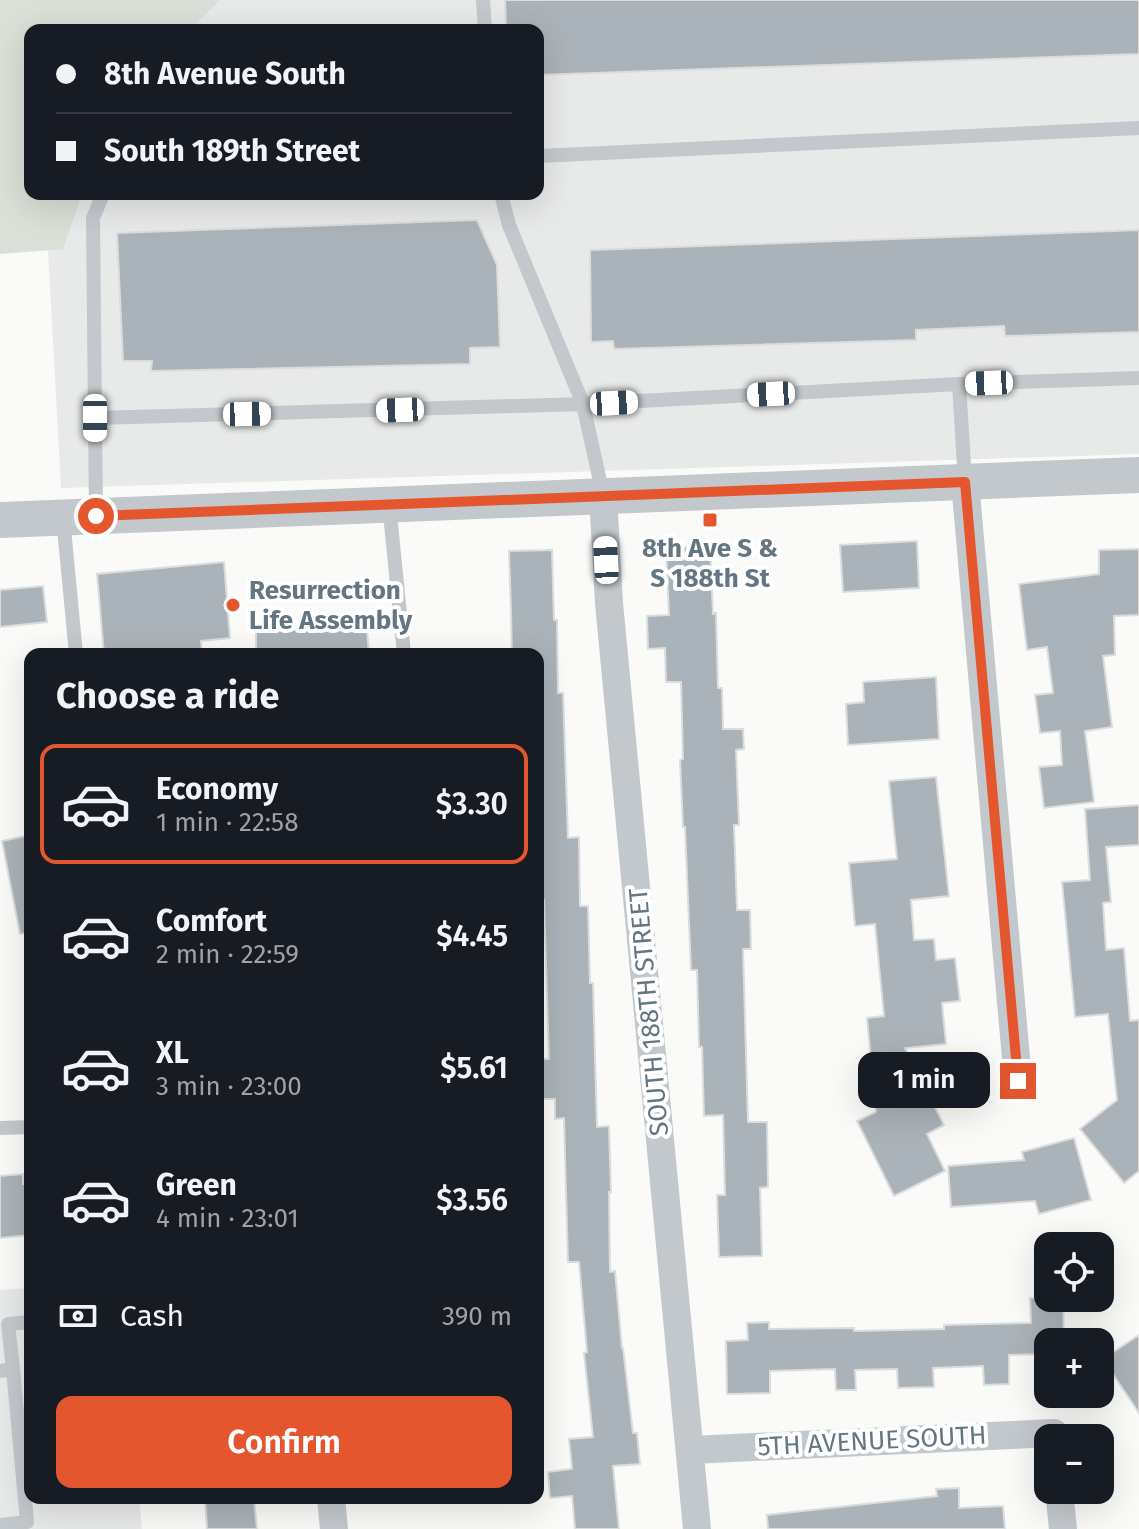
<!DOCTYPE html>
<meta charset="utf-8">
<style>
:root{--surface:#171b24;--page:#242831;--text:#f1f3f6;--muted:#9ea1a6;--line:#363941;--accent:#e4572e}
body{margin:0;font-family:"Fira Sans",sans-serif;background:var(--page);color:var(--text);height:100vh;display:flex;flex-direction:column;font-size:30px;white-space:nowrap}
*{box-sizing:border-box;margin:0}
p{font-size:26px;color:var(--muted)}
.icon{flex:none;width:44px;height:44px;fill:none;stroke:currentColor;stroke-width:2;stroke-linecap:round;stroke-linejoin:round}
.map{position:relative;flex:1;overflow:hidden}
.details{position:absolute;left:24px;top:648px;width:520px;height:856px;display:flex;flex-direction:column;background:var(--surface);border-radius:16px;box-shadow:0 8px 32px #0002}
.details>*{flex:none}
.hud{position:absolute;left:24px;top:24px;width:520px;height:176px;border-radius:16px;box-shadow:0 8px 32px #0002;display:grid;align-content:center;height:176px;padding:0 32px;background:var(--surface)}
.fabs{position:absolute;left:1034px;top:1232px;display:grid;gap:16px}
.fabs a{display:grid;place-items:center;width:80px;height:80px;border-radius:16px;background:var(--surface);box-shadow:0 8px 32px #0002;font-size:40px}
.end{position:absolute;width:36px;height:36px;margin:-18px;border:10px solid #e4572e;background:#fff;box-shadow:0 0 0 4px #fff}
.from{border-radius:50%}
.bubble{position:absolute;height:56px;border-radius:16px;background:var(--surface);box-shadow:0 8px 32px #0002;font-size:26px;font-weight:600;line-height:56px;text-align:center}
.car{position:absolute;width:24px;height:48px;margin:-24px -12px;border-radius:10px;box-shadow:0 0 6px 2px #0007;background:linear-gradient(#fff 24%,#345 0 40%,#fff 0 76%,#345 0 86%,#fff 0)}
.hud b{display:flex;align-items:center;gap:28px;height:76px;font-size:30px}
.hud b+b{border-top:2px solid var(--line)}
.hud i{width:20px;height:20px;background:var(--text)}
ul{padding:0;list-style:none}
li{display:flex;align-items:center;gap:24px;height:120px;margin:0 16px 12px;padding:0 16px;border:4px solid transparent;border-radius:16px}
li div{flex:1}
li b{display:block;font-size:30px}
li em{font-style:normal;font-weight:600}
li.selected{border-color:var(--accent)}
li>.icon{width:72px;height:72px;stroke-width:1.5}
h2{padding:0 32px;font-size:36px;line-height:96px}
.pay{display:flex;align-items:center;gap:20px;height:88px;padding:0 32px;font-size:30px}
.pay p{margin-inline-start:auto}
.cta{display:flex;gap:16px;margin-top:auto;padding:16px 32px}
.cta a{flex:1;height:92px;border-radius:16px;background:var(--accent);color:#fff;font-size:32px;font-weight:600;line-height:92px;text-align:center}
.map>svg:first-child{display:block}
.built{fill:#e8e9e9}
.green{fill:#dadfd7}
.building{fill:#aab3b9;stroke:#dcdcda;stroke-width:2}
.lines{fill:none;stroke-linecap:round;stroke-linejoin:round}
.service{stroke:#c3c8cc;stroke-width:14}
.minor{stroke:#c3c8cc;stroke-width:28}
.tertiary{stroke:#c3c8cc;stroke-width:36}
.route{stroke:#e4572e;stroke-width:10}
.poi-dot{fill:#e4572e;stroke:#fff;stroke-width:3}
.labels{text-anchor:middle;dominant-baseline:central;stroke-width:8;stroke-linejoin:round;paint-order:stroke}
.poi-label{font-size:26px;font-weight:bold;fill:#657683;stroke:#fff}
.street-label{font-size:26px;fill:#657683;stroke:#fff}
</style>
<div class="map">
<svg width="1139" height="1529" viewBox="0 0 1139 1529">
<rect width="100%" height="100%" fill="#fafaf8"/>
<!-- built -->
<path class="built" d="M152 0H1139V454L61 488 45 194H538V30H130Z
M30 1288V1498H139L142 1529H0V1290Z"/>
<!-- green -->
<path class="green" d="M0 0H220L190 30H30V194H82L63 249 0 254Z"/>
<!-- building -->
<path class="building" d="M505 0H1139V54L538 75V30H506Z
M477 220 497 265 500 347 470 348V364L151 371 152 361H123L117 233Z
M1139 230V332L1005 336 1004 326 916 330V340L614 349 613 341 591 342 590 250Z
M917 541 919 588 843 592 840 545Z
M710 546 713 614 716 613 718 688H722L723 729H743L744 749 736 750 739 825H734L737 910H750L751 949H743L748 1122H767L768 1187 760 1188 762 1256 719 1257 717 1195H725L723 1115 704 1116 702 1047H699L697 970H691L685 827H683L680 760 683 759 681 682H666L665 648 648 649 647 616 669 615 666 548Z
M1139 549V615L1114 616 1115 655 1103 656 1112 727 1085 731 1094 802 1044 808 1039 767 1062 765 1060 731 1040 733 1035 695 1053 693 1047 647 1027 650 1019 584 1099 574V550Z
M552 550 554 620H557L558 693H563L568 838 579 837 580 906H588L590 983H593L597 1127 609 1126 611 1192H609L610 1272 615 1271 622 1348H623L633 1433H637L640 1464 613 1466 619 1529H575L572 1496 550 1498 548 1472 572 1469 569 1439 593 1437 584 1353 587 1352 579 1262H568L564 1118 555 1119V1099H538V1059H549L544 900H538V654H512L511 613 509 551Z
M224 562 230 638 201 641 202 654H104L97 574Z
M43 586 47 622 0 627V590Z
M366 619 369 654H256V632H274V628Z
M936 677 939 739 848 745 846 704 864 702 863 682Z
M936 777 949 896 911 900 914 940 934 939 936 960 955 958 960 1001 942 1003 946 1044 905 1048 944 1125 927 1134 945 1171 894 1196 857 1121 876 1112 867 1018 884 1016 875 924 855 926 849 863 897 859 889 781Z
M1139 805V845L1106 847 1111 902 1103 903 1106 950 1124 948 1130 1021 1139 1020V1171L1124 1183 1080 1129 1117 1100 1108 1014 1075 1017 1062 882 1090 880 1085 809Z
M30 835V933L20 934 2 841Z
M1074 1138 1091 1200 1039 1214 1035 1201 951 1207 948 1166 1024 1160 1022 1152Z
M23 1174V1184L30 1183V1235L0 1238V1176Z
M1030 1298H1063L1064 1342H1048V1354L1009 1355V1384L984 1385 983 1366 933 1368 934 1387 898 1388 897 1369 855 1370 856 1390H836L835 1369 770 1371V1393L727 1394 726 1341 748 1340 747 1323 769 1322V1329L854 1328V1331L944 1329V1325L1031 1323Z
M1139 1335V1413L1103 1359Z
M959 1488V1508L1003 1506 1005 1529H768L767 1515 937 1496 936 1489Z
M205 1498H254L257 1529H207Z"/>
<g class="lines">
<!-- service -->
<path class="service" d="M483 0 485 30
M538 156 1139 128
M501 194 509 225 583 404 603 495
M959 384 965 482
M95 418 93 218 103 194
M389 504 404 654
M96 515 95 418 583 404 959 384 1139 378
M63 518 76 654
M0 1128 30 1127
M0 1371 13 1369 8 1324 30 1322
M0 1525 27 1522 13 1369"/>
<!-- minor -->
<path class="minor" d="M965 482 1018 1081
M603 495 609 603 697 1529
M691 1450 1054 1433V1438
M1059 1490 1063 1529
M331 1498 334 1529"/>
<!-- tertiary -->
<path class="tertiary" d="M0 520 1139 475"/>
</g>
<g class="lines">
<!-- route -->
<path class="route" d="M96 516 965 482 1018 1081"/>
</g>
<!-- markers -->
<g class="poi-dot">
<rect x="702" y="512" width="16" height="16" rx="4"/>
<circle cx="233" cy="605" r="8"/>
</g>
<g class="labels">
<!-- poi labels -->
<g class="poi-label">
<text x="710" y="548">8th Ave S &amp;<tspan x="710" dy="30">S 188th St</tspan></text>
<text x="249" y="590" text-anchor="start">Resurrection<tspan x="249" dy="30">Life Assembly</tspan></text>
</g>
<!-- street labels -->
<g class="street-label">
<text transform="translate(649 1012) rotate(-95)">SOUTH 188TH STREET</text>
<text transform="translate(872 1441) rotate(-3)">5TH AVENUE SOUTH</text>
</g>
</g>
</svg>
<div class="fabs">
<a><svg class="icon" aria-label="locate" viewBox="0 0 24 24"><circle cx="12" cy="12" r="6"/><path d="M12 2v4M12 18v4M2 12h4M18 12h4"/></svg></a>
<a>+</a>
<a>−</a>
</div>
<i class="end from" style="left:96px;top:516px"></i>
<i class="end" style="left:1018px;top:1081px"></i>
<div class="bubble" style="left:858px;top:1052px;width:132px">1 min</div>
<i class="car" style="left:989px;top:383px;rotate:268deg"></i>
<i class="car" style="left:771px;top:394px;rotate:267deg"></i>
<i class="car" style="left:614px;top:403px;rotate:87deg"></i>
<i class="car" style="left:400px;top:410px;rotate:268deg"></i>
<i class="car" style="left:247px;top:414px;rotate:89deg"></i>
<i class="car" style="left:95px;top:418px;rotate:180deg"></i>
<i class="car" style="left:606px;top:560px;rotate:357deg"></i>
<div class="hud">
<b><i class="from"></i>8th Avenue South</b>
<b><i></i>South 189th Street</b>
</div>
<section class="details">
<h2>Choose a ride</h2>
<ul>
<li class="selected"><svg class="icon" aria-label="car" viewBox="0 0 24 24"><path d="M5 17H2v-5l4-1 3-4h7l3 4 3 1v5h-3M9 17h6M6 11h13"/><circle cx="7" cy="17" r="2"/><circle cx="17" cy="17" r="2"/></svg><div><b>Economy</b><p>1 min · 22:58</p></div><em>$3.30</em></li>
<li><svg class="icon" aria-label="car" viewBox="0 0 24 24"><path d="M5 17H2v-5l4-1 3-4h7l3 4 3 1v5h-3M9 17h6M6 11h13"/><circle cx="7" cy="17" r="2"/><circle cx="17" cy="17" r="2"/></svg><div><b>Comfort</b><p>2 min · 22:59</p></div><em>$4.45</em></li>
<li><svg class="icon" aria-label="car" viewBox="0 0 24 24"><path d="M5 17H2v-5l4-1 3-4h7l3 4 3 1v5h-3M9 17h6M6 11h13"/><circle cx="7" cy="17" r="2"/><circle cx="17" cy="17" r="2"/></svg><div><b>XL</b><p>3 min · 23:00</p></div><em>$5.61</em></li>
<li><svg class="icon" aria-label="car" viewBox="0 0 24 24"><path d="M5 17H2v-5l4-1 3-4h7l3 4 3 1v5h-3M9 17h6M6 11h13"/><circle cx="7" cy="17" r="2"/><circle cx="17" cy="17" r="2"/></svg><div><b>Green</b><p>4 min · 23:01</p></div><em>$3.56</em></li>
</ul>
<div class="pay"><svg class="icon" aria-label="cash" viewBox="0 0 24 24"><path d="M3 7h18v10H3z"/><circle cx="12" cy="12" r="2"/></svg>Cash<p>390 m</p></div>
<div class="cta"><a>Confirm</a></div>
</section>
</div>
